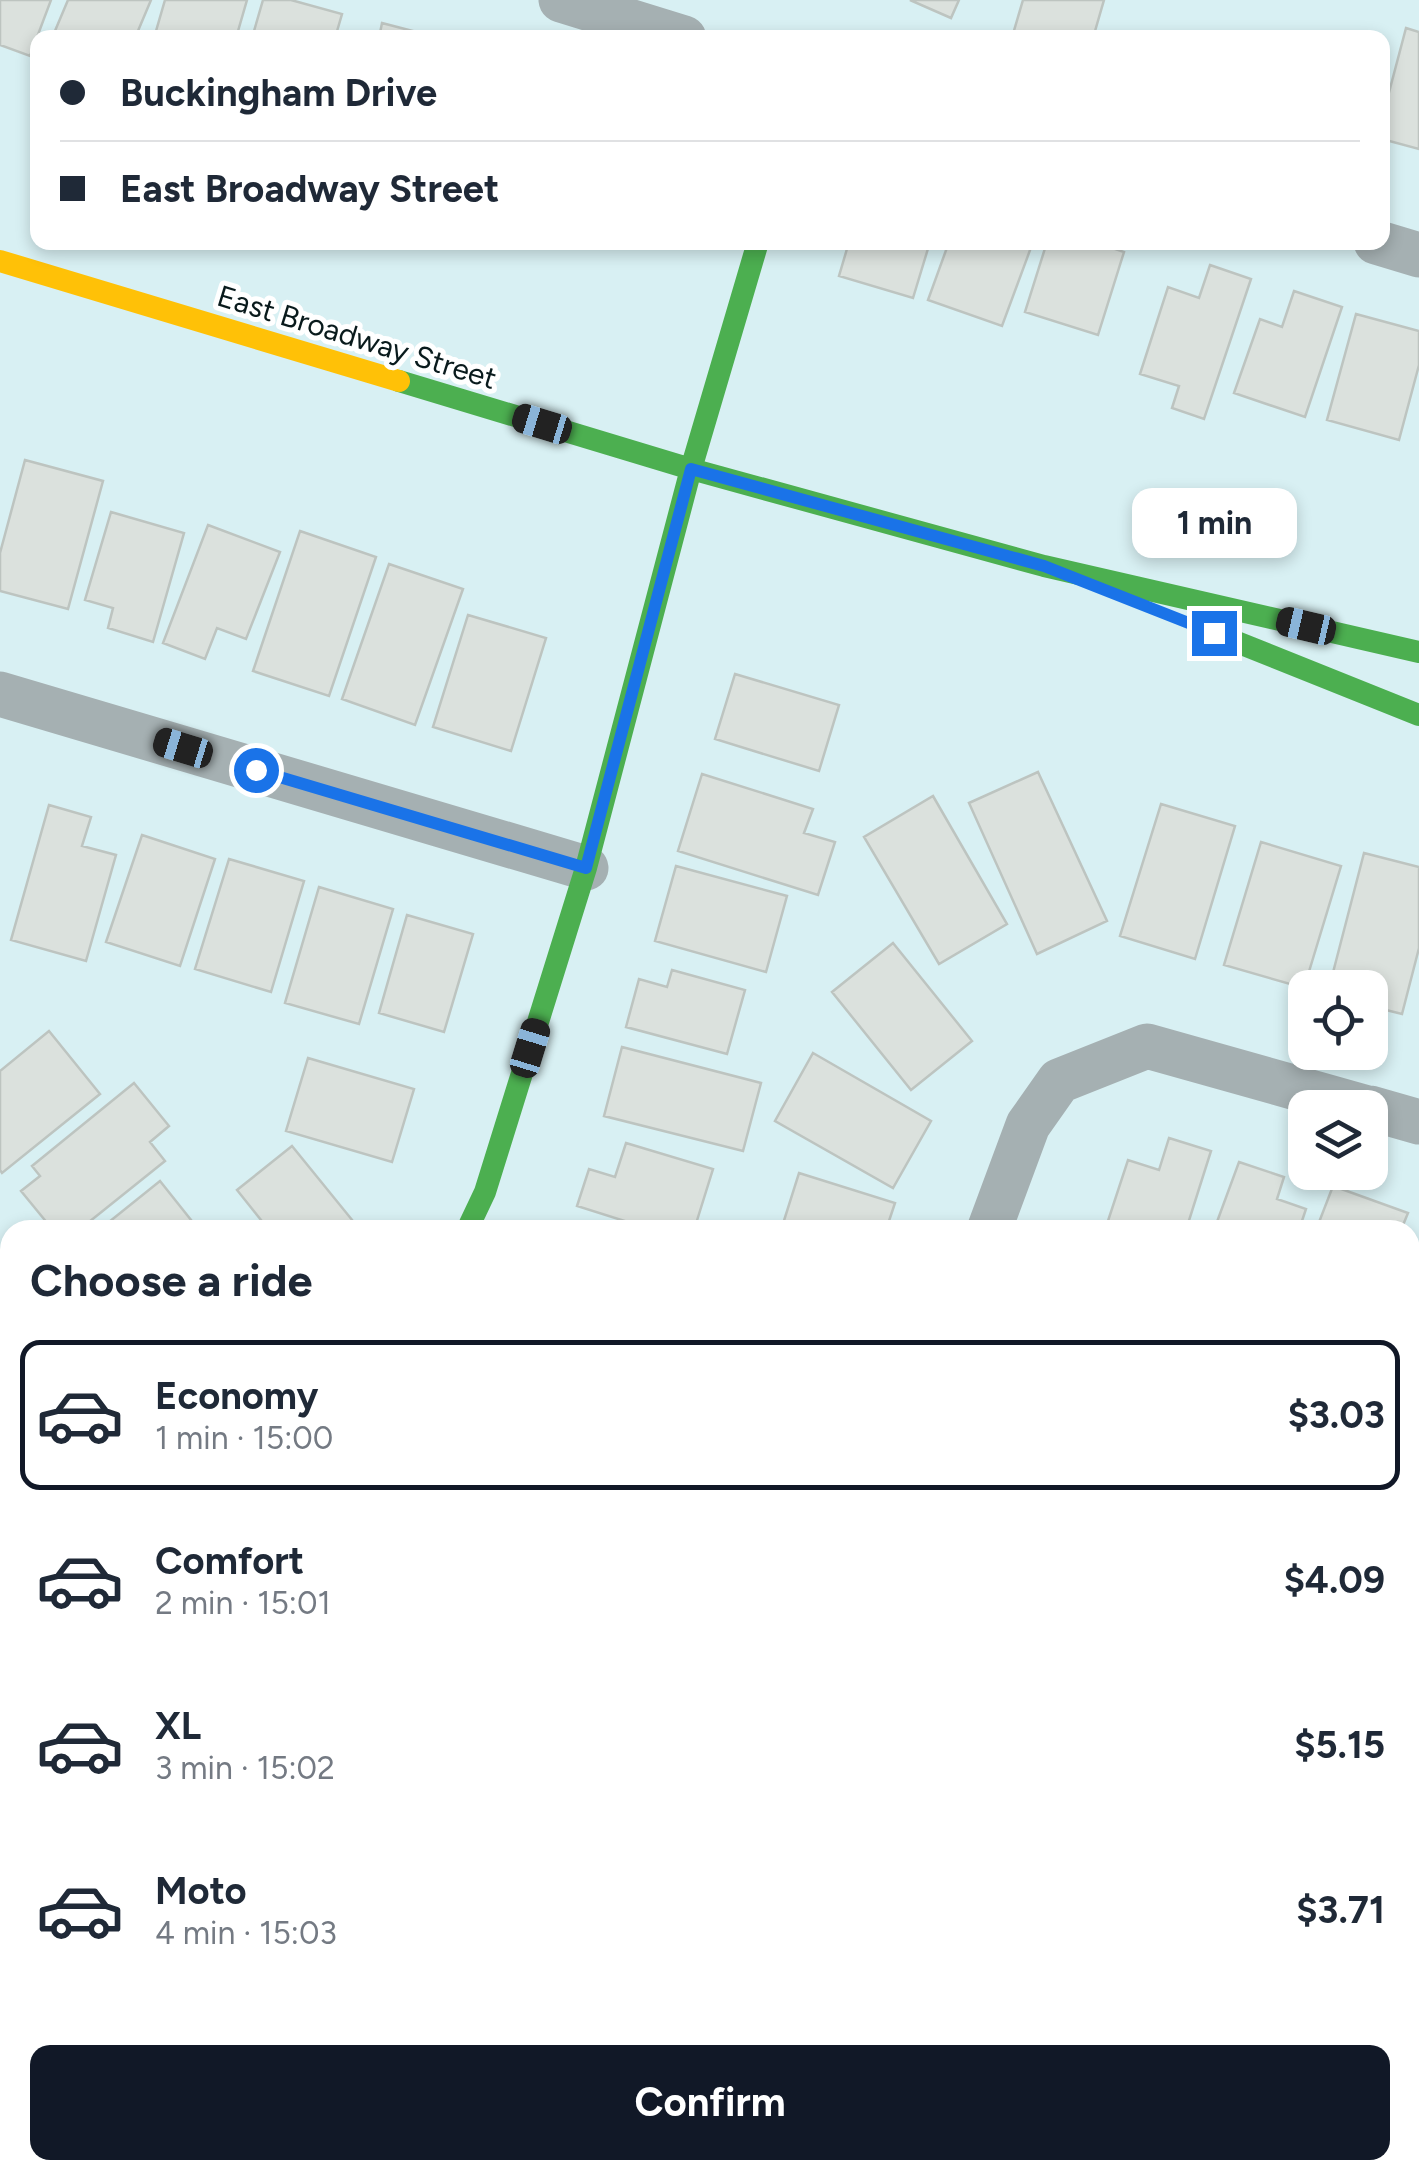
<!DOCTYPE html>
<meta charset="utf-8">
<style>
:root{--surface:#fff;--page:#f2f2f3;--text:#1f2937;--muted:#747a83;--line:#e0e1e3;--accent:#111827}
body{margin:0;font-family:Figtree,sans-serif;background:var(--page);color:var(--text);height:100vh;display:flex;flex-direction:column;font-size:38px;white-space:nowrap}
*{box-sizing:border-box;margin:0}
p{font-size:32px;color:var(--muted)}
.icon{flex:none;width:55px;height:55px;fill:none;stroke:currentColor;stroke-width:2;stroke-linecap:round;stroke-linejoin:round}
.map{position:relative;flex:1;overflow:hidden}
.drawer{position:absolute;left:0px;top:1220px;width:1420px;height:960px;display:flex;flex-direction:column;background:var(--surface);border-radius:30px 30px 0 0;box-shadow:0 5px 15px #0003}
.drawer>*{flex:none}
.guide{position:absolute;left:30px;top:30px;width:1360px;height:220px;border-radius:20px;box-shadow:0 5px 15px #0003;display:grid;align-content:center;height:220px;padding:0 30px;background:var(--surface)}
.buttons{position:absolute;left:1288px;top:970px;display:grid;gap:20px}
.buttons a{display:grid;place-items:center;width:100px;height:100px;border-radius:20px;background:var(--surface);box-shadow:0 5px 15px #0003;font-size:50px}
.end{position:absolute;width:45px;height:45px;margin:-22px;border:12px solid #1a73e8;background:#fff;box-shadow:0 0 0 5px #fff}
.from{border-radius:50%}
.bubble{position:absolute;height:70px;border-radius:20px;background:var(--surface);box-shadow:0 5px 15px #0003;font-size:32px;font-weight:700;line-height:70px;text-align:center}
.car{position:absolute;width:30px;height:60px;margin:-30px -15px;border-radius:12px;box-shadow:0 0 8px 2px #0007;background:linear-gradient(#222 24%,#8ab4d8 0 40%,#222 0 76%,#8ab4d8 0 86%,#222 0)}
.guide b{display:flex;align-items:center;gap:35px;height:95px;font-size:38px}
.guide b+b{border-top:2px solid var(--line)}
.guide i{width:25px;height:25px;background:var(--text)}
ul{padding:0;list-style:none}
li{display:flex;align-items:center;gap:30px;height:150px;margin:0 20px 15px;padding:0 10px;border:5px solid transparent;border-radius:20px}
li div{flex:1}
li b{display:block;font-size:38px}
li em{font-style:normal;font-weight:700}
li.selected{border-color:var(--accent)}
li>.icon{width:90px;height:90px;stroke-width:1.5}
h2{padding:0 30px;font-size:45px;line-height:120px}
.primary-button{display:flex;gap:20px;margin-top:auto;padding:20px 30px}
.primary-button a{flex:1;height:115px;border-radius:20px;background:var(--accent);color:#fff;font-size:40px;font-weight:700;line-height:115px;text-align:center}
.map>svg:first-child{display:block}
.building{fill:#dbe1dd;stroke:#bdc4c0;stroke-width:2.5}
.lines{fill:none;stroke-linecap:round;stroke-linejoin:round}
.street{stroke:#a5b0b2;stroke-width:45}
.fast{stroke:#4caf50;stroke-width:22}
.slow{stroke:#ffc107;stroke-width:22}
.route{stroke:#1a73e8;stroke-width:12}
.labels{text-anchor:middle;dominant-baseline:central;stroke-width:10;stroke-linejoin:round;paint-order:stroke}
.street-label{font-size:30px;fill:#091a1c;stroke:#fff}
</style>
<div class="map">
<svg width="1419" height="2180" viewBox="0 0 1419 2180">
<rect width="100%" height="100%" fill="#d8f0f3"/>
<!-- building -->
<path class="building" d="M0 0H51L30 56 0 45Z
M68 0H151L135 38H52Z
M165 0H247L236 38H154Z
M263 0H291L342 14 335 38H252Z
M910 0H959L951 18Z
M1023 0H1104L1093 38H1024L1013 34Z
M382 23 428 35V38H379Z
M1406 28 1419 32V149L1382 139V119Z
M849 242H930L913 298 839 276Z
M949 242H1033L1002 326 928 300Z
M1047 242H1095L1124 252 1098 335 1025 312Z
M1210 265 1251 279 1204 419 1172 408 1179 386 1140 374 1168 287 1199 298Z
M1294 291 1342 307 1305 417 1234 393 1260 319 1282 327Z
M1356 314 1419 331V365L1399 440 1327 420Z
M25 460 103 481 68 609 0 591V553Z
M111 512 184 533 153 642 108 628 113 608 85 600Z
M208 525 280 552 246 639 217 628 205 659 163 643Z
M300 531 376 557 329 696 253 671Z
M389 564 463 589 415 725 342 699Z
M468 615 546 638 511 751 433 727Z
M735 674 839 705 819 771 715 739Z
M1038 772 1107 921 1037 954 969 803Z
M702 774 813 809 804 833 835 842 818 895 678 851Z
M933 796 1007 924 939 964 864 837Z
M1161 804 1235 826 1195 959 1120 936Z
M49 805 91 817 82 846 116 855 86 961 11 940Z
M142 835 215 859 180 966 106 942Z
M1261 842 1341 866 1304 988 1224 965Z
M1364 853 1419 867V948L1402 1014 1370 1006V988H1329Z
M229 859 304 881 271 992 195 969Z
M676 866 787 896 766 972 655 941Z
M319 887 393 909 359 1024 285 1003Z
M407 915 473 934 444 1032 379 1013Z
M893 943 972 1041 911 1090 832 992Z
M672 970 745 990 727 1054 626 1027 639 979 667 987Z
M49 1031 100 1094 2 1173 0 1170V1071Z
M622 1047 761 1083 743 1151 604 1116Z
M813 1053 931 1121 893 1188 775 1121Z
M308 1058 414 1089 392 1162 286 1131Z
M134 1083 169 1126 150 1142 165 1161 79 1230H53L21 1191 40 1176 32 1166Z
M1169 1138 1211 1151 1186 1230H1105L1128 1160 1159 1170Z
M626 1143 713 1169 694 1230H653L577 1206 589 1169 615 1177Z
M292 1146 357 1226 352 1230H269L237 1190Z
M1239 1162 1284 1177 1277 1199 1306 1209 1299 1230H1214Z
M799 1173 895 1203 886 1230H781Z
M160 1181 199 1230H99Z
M1333 1186 1408 1213 1401 1230H1316Z
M1410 1246 1419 1249V1345L1410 1342Z
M0 1466 10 1478V1524L0 1532Z
M1419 1776V1878L1410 1873V1793Z
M0 1784 10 1796V1838L0 1846Z
M10 1866V1931L0 1940V1875Z
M1410 1973 1419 1978V1997L1410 2013Z
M1410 2102 1419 2107V2180H1352L1357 2170H1410Z
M1267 2170H1335L1329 2180H1284Z"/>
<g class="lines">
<!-- street -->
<path class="street" d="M561 0 684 38
M1376 242 1419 255
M0 694 586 868
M1370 1108 1419 1122
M989 1230 1028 1125 1059 1081 1147 1046 1367 1108
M0 1320 10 1332
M0 1645 10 1637
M1410 1662 1419 1659
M0 2080 10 2087
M245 2170 348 2175 393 2170
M906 2170 976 2180
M1065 2180 1069 2170"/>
<!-- fast -->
<path class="fast" d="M399 381 691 469 1044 566 1419 652
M1214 633 1419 715
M467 1230 485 1192 586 868 691 469 758 242"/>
<!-- slow -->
<path class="slow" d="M0 261 399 381"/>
</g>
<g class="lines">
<!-- route -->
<path class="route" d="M256 770 586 868 691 469 1044 566 1214 633"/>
</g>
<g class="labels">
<!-- street labels -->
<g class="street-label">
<text transform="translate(357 337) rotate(17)">East Broadway Street</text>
</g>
</g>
</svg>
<div class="buttons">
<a><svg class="icon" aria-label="locate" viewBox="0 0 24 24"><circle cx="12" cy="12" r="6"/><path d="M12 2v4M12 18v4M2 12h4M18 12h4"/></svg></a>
<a><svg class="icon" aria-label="layers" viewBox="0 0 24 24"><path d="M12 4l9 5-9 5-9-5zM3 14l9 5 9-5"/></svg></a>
</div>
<i class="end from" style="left:256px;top:770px"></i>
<i class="end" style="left:1214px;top:633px"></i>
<div class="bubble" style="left:1132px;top:488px;width:165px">1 min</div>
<i class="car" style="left:542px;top:424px;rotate:287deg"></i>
<i class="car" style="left:1306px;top:626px;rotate:283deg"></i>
<i class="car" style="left:183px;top:748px;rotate:287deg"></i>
<i class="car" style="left:530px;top:1048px;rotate:17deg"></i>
<div class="guide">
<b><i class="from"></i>Buckingham Drive</b>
<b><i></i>East Broadway Street</b>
</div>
<section class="drawer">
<h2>Choose a ride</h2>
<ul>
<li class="selected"><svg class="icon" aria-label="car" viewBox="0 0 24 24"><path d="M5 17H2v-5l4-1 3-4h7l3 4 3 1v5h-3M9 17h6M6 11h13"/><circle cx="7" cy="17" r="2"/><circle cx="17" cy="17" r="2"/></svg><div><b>Economy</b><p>1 min · 15:00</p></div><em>$3.03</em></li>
<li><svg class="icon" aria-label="car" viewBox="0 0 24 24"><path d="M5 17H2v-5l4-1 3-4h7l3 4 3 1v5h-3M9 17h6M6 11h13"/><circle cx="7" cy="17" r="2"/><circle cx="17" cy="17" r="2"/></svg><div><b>Comfort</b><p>2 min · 15:01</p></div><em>$4.09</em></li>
<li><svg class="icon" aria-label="car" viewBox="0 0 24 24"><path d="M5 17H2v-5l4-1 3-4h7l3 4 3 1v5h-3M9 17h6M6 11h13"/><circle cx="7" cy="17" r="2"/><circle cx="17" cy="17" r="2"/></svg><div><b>XL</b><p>3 min · 15:02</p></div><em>$5.15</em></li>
<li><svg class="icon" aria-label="car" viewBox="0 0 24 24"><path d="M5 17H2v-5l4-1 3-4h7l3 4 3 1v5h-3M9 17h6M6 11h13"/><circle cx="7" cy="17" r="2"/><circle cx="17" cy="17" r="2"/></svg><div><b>Moto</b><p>4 min · 15:03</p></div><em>$3.71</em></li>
</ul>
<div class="primary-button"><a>Confirm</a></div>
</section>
</div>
